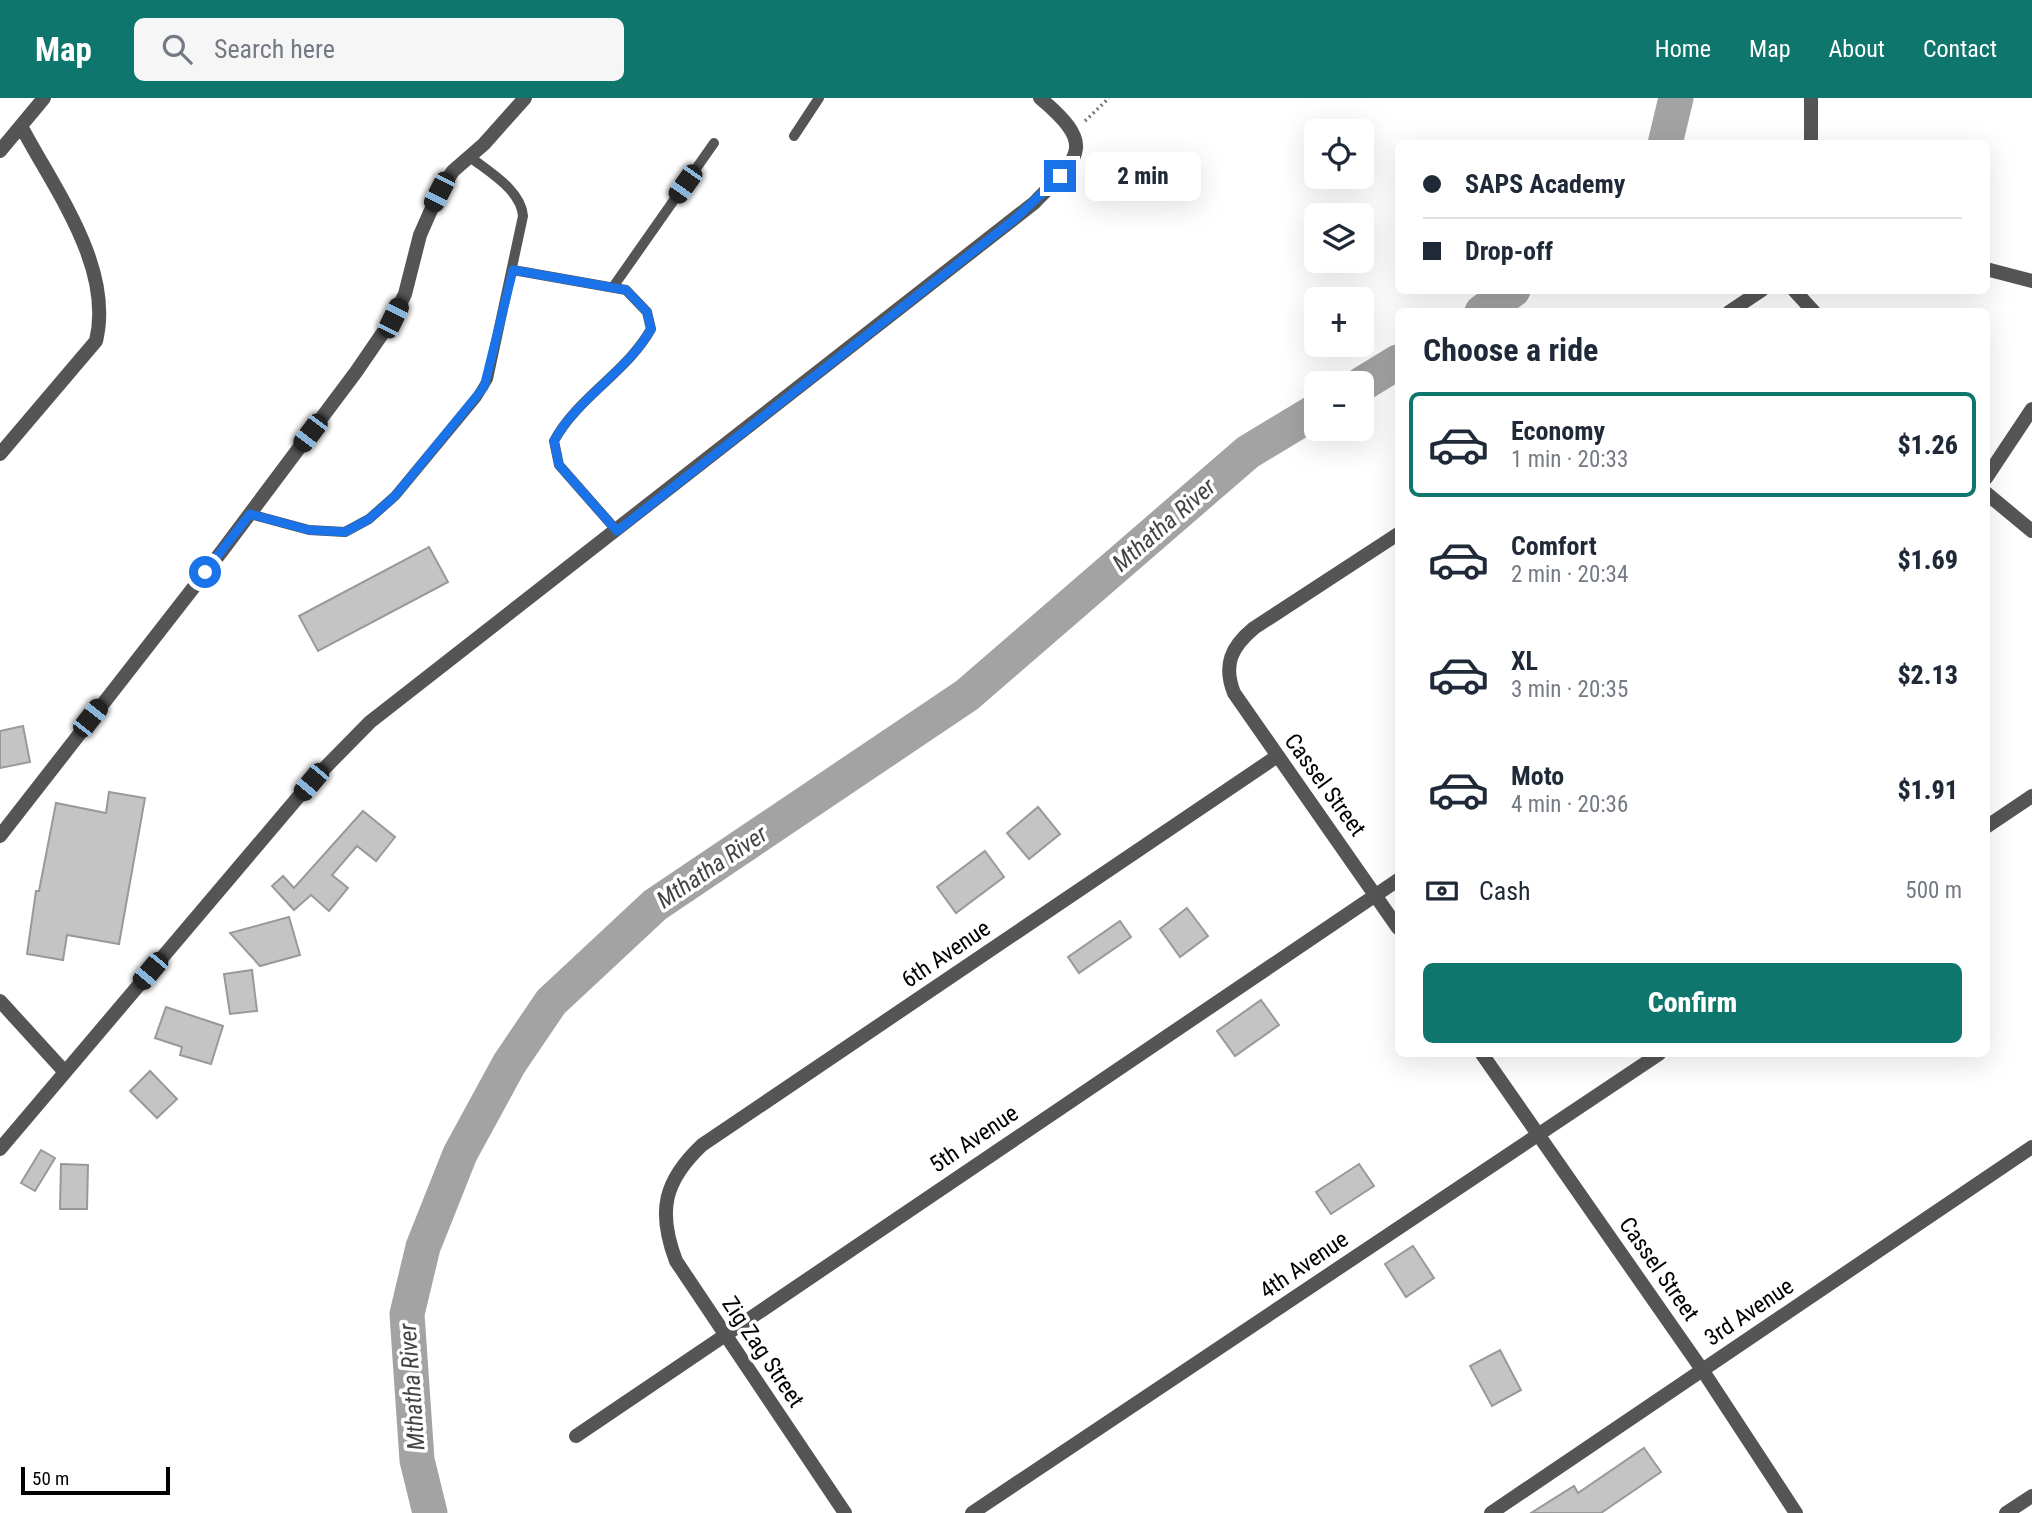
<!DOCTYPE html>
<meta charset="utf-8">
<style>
:root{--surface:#fff;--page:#f6f6f7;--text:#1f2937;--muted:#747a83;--line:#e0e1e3;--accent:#0f766e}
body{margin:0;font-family:"Roboto Condensed",sans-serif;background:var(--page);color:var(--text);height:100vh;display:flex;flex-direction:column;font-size:26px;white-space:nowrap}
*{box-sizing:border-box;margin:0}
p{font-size:23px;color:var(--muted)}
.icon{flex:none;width:38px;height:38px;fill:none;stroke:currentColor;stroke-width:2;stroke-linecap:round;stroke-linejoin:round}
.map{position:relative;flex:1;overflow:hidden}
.drawer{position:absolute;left:1395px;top:210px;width:595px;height:749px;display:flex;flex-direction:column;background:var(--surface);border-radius:10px;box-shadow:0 7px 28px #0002}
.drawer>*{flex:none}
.hud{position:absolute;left:1395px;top:42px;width:595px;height:154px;border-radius:10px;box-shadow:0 7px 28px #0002;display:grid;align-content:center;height:154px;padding:0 28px;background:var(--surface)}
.fabs{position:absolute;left:1304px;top:21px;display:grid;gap:14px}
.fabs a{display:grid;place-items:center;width:70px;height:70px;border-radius:10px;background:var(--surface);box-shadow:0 7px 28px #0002;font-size:35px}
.scale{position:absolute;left:21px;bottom:18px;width:149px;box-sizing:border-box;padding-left:7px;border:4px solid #000;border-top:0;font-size:19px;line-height:24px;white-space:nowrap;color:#000;-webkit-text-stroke:5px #fff;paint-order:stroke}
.end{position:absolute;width:32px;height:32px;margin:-16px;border:9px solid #1a73e8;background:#fff;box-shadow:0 0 0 4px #fff}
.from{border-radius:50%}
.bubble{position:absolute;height:49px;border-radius:10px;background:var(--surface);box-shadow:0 7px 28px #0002;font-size:23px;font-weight:800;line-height:49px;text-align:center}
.car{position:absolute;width:21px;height:42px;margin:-21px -10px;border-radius:9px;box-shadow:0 0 5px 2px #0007;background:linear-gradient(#222 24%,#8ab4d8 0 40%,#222 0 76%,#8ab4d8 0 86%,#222 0)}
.hud b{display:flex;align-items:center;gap:24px;height:66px;font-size:26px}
.hud b+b{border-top:2px solid var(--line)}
.hud i{width:18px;height:18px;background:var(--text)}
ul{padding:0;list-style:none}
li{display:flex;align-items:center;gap:21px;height:105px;margin:0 14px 10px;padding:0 14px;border:4px solid transparent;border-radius:10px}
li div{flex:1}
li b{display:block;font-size:26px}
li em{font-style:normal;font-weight:800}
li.current{border-color:var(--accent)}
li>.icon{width:63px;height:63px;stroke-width:1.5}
h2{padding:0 28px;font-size:32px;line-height:84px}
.pay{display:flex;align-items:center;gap:18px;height:77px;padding:0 28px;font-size:26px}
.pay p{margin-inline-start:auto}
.cta{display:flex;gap:14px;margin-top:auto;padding:14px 28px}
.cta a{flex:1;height:80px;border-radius:10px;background:var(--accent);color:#fff;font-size:28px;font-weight:800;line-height:80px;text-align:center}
header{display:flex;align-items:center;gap:42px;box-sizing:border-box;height:98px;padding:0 35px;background:var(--accent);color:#fff}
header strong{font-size:33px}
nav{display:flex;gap:38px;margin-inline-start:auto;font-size:24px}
.search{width:490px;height:63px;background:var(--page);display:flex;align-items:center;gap:18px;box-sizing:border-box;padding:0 24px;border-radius:10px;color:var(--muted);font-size:26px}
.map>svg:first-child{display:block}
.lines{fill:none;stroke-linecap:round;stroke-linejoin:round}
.river{stroke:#a3a3a3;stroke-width:35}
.building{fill:#c4c4c4;stroke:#999;stroke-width:2}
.path{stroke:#777;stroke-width:3.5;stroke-dasharray:2 3.5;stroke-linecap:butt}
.service{stroke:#555;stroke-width:10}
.minor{stroke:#555;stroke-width:14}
.route{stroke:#1a73e8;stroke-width:9}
.labels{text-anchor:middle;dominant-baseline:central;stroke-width:7;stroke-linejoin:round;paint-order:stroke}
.street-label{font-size:23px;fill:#000;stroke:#fff}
.water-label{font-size:24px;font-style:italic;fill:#444;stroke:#fff}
</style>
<header>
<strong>Map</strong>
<div class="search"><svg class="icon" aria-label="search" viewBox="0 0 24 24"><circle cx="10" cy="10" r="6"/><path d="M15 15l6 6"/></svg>Search here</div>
<nav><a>Home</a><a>Map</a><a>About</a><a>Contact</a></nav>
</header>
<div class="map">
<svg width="2032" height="1415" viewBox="0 0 2032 1415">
<rect width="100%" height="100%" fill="#fff"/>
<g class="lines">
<!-- river -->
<path class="river" d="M1665 46 1676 0
M1482 214 1513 192
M1362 286 1398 264
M430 1415 417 1362 407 1216 423 1149 460 1056 509 966 551 904 655 807 967 597 1248 354 1316 313"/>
</g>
<!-- building -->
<path class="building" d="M429 449 448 484 318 553 299 518Z
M23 628 30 664 0 670V633Z
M109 694 145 700 119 846 67 837 63 862 27 856 36 793H39L56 705 106 715Z
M1038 709 1060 736 1029 761 1007 735Z
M363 713 395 739 376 763 357 748 332 777 348 790 329 813 311 797 294 812 272 788 283 778 294 790Z
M985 753 1004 779 956 815 937 789Z
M1187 810 1208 838 1180 859 1160 831Z
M289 819 300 857 260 868 230 835Z
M1120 823 1131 839 1079 875 1068 859Z
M252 872 257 913 230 916 224 876Z
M1261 902 1279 927 1235 958 1217 933Z
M166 909 223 928 211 966 180 957 182 949 155 940Z
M150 973 177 1001 157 1020 130 993Z
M41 1052 55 1060 35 1093 21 1085Z
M61 1066 88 1067 87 1111H60Z
M1359 1066 1374 1088 1331 1116 1316 1094Z
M1413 1148 1434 1180 1406 1199 1385 1166Z
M1500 1252 1521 1292 1492 1308 1470 1268Z
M1644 1350 1661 1374 1601 1415H1531L1574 1388 1578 1395Z"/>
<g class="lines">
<!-- path -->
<path class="path" d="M1085 23 1109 0"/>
<!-- service -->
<path class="service" d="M794 38 819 0
M513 172 626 192 647 214 651 231C627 274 577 300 554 343L559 367 617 433
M613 189 714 45
M250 416 309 432 345 434 369 421 395 398 477 299 488 281 523 118C521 92 489 74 470 59"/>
<!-- minor -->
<path class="minor" d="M1811 46V0
M0 53 44 0
M1986 171 2032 183
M1794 192 1814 214
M1729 214 1762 192
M0 356 96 243C114 169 54 91 21 28
M1986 380 2032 311
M1986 395 2032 433
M1398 436 1254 530C1231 549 1223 567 1234 595L1398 830
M1986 729 2032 698
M0 738 222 453 356 274 393 220 405 196 420 137 439 94 453 73 484 46 525 0
M0 903 64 973
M1482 956 1703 1273 1796 1415
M0 1051 311 684 370 624 1034 105C1080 58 1097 48 1040 0
M576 1338 1398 782
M845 1415 676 1163C657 1113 664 1083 702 1047L1276 659
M972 1415 1659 956
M1491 1415 2032 1049
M2006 1415 2032 1398"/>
</g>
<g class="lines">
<!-- route -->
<path class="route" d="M205 474 250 416 309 432 345 434 369 421 395 398 484 289 513 172 626 192 647 214 651 231C627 274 577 300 554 343L559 367 617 433 1016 120 1060 78"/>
</g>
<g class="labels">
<!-- street labels -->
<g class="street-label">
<text transform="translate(1325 687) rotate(54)">Cassel Street</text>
<text transform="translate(946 856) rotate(-34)">6th Avenue</text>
<text transform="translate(974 1041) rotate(-34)">5th Avenue</text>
<text transform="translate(1304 1167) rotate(-34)">4th Avenue</text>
<text transform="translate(1659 1171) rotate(55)">Cassel Street</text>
<text transform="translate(1749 1214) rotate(-34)">3rd Avenue</text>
<text transform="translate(763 1254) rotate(56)">Zig Zag Street</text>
</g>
<!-- water labels -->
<g class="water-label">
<text transform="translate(1164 427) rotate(-41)">Mthatha River</text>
<text transform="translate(712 769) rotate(-34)">Mthatha River</text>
<text transform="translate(412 1289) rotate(-94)">Mthatha River</text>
</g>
</g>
</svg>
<div class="fabs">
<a><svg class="icon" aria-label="locate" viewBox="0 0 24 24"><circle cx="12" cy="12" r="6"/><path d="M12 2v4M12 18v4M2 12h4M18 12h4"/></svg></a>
<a><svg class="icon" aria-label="layers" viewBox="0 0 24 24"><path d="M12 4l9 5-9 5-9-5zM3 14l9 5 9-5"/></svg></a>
<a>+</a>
<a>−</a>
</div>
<div class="scale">50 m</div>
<i class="end from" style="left:205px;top:474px"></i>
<i class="end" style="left:1060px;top:78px"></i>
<div class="bubble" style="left:1085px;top:54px;width:116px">2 min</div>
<i class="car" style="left:685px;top:86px;rotate:215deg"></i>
<i class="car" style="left:439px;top:94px;rotate:207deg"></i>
<i class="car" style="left:393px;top:220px;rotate:26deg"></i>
<i class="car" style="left:310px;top:335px;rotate:217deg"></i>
<i class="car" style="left:90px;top:620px;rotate:38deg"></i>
<i class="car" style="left:311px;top:684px;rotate:220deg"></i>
<i class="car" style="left:150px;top:873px;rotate:220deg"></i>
<div class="hud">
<b><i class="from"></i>SAPS Academy</b>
<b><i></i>Drop-off</b>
</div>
<section class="drawer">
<h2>Choose a ride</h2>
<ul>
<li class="current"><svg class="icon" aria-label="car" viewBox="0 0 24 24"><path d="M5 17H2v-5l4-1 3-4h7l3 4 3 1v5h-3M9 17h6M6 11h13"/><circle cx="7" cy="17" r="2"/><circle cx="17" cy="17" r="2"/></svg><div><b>Economy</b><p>1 min · 20:33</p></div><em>$1.26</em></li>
<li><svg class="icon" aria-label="car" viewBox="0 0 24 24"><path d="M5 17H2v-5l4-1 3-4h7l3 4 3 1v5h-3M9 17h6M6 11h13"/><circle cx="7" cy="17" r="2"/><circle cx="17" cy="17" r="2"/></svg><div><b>Comfort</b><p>2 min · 20:34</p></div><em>$1.69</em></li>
<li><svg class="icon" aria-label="car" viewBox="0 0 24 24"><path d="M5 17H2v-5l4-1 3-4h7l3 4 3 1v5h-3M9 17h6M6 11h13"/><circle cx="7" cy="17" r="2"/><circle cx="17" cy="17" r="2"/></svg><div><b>XL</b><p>3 min · 20:35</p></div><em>$2.13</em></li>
<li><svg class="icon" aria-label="car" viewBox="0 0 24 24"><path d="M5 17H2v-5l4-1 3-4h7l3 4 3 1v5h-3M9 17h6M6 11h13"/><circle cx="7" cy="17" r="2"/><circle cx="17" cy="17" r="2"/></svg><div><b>Moto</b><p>4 min · 20:36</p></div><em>$1.91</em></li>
</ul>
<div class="pay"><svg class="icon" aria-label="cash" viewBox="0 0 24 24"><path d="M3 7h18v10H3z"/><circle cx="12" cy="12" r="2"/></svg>Cash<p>500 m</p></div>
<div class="cta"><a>Confirm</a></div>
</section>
</div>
